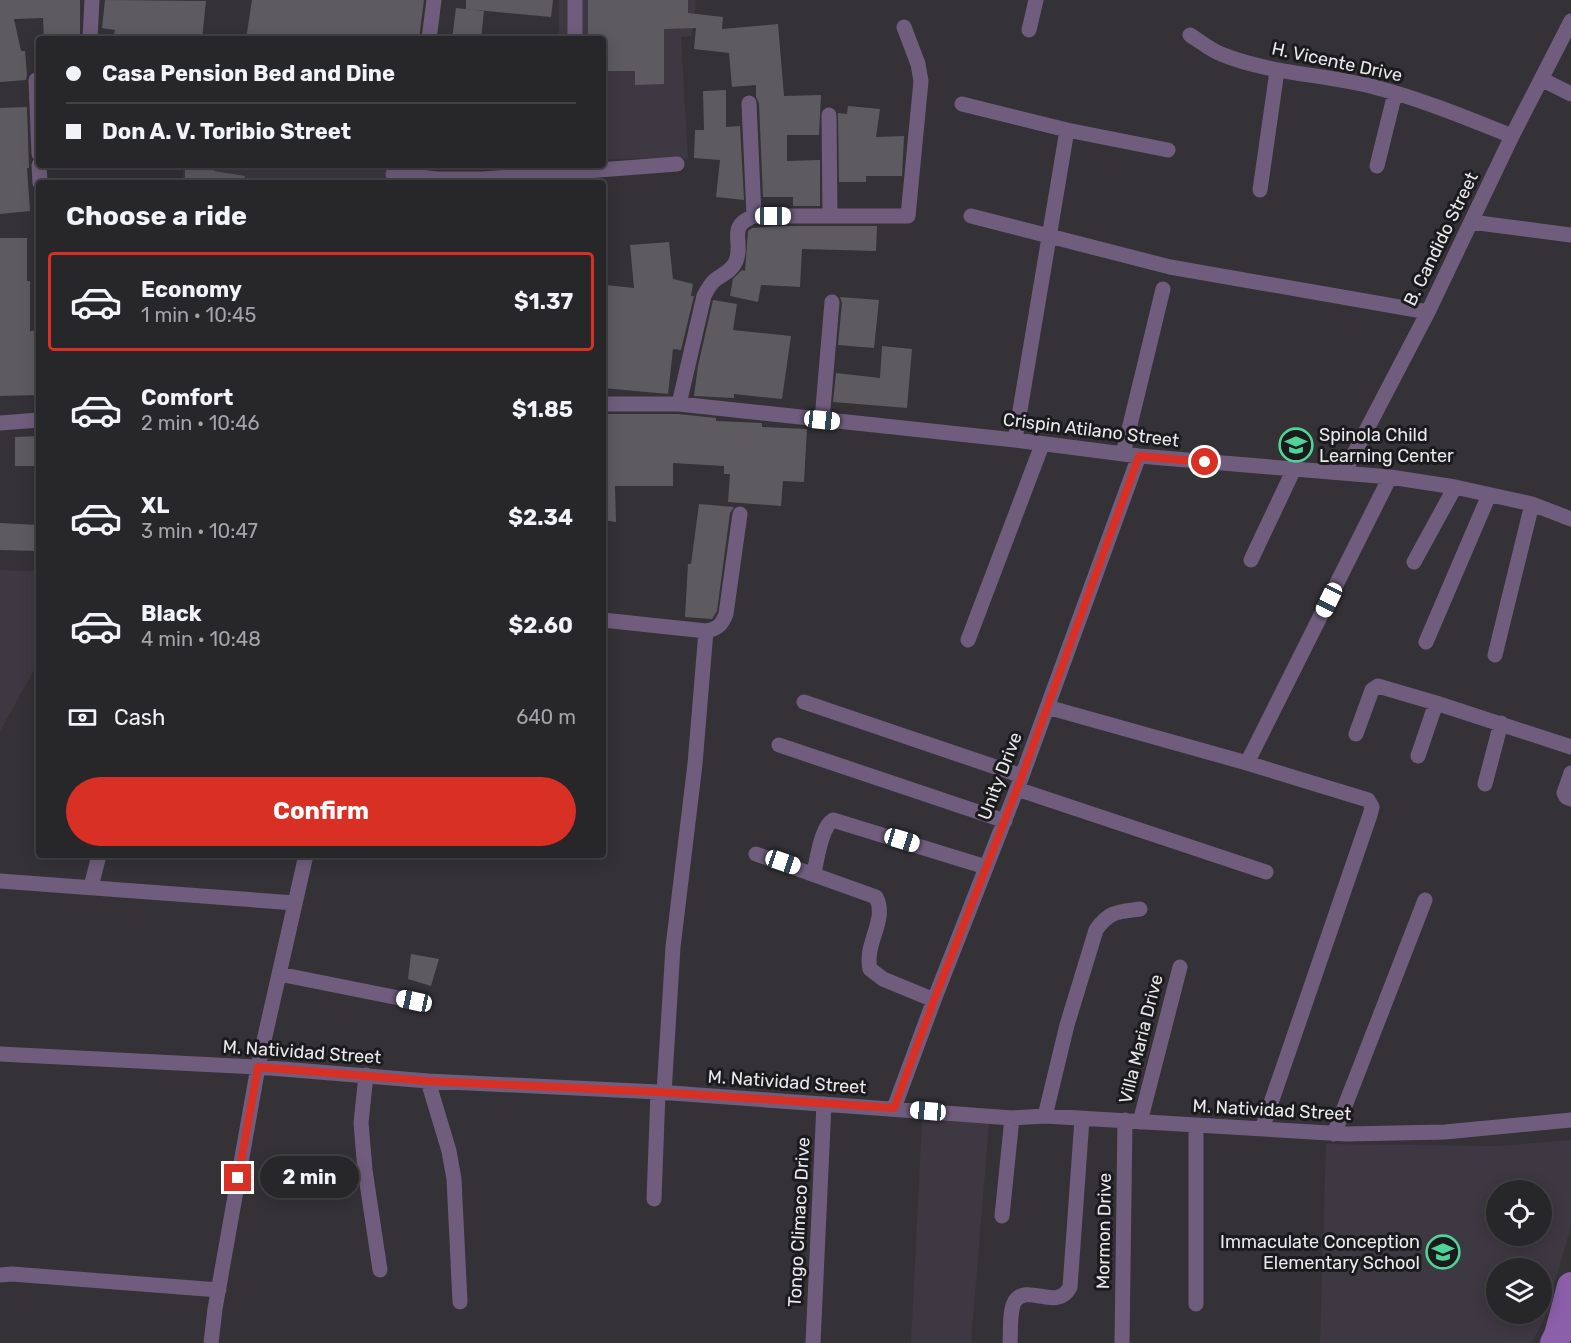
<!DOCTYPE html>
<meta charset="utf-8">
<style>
:root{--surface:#272628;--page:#333234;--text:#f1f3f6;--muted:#a4a5a8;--line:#434345;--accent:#d93025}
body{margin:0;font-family:Rubik,sans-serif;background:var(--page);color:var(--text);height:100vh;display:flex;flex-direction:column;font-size:22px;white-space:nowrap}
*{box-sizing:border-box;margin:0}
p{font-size:20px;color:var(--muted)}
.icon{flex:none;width:33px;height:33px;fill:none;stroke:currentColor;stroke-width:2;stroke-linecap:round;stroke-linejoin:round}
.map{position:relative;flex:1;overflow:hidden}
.details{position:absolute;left:36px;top:180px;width:570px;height:678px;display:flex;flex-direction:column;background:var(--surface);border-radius:6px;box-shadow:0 3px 15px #0003,0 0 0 2px var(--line)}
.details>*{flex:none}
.hud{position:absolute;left:36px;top:36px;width:570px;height:132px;border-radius:6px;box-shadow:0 3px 15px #0003,0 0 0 2px var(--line);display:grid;align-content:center;height:132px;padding:0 30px;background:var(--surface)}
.buttons{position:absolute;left:1486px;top:1180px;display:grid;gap:12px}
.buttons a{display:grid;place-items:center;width:66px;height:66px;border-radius:50%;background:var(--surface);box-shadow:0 3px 15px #0003,0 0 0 2px var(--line);font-size:30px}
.end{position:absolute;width:27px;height:27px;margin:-14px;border:8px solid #d93025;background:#fff;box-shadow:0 0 0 3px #fff}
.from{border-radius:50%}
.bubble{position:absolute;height:42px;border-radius:21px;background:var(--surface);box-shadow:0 3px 15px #0003,0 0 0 2px var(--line);font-size:20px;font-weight:700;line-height:42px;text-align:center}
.car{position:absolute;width:18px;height:36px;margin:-18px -9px;border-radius:8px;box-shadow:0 0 4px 2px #0007;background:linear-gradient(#fff 24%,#345 0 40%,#fff 0 76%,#345 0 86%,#fff 0)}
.hud b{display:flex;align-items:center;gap:21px;height:57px;font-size:22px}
.hud b+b{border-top:2px solid var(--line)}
.hud i{width:15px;height:15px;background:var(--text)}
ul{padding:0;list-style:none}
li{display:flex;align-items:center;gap:18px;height:99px;margin:0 12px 9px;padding:0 18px;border:3px solid transparent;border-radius:6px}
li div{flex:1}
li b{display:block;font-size:22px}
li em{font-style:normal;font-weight:700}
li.active{border-color:var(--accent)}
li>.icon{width:54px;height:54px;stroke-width:1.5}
h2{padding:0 30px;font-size:27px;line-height:72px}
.pay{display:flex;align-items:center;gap:15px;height:66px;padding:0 30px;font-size:22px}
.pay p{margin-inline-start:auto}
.cta{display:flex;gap:12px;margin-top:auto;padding:12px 30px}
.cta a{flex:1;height:69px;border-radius:36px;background:var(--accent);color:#fff;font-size:24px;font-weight:700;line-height:69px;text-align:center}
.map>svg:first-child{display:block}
.built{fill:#3e3842;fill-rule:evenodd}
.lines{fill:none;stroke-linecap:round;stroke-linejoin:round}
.river{stroke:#8b5fa9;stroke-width:28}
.building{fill:#5e5b60}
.minor{stroke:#705d7d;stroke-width:15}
.route{stroke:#d93025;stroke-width:8}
.labels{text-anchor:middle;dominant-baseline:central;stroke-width:6;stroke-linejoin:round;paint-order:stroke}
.street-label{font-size:18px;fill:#e9e8eb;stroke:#1b1a1c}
.poi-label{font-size:18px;fill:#e9e8eb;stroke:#1b1a1c;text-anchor:start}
</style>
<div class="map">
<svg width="1571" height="1343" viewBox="0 0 1571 1343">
<rect width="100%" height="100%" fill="#343236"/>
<!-- built -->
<path class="built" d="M559 0H696L692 36 681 37 688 158 603 159V39H559Z
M183 165H404L401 183H183Z
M0 570 39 571V661L0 731Z
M922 1119 989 1124 971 1343H911Z
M1571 1140V1226L1544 1320 1531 1343H1320L1326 1144 1497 1146ZM1497 1191H1542V1236H1497ZM1497 1269H1542V1314H1497Z"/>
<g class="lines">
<!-- river -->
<path class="river" d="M1554 1343 1558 1335 1571 1286"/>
</g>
<!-- building -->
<path class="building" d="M0 0H80V39H44L43 18 14 19 21 51H25L27 75 26 80 0 82Z
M105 0 206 1 202 39H113L115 30 102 28Z
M252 0H424L419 39H246Z
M466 0H553L551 17 466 9Z
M588 0H688V13L723 17 722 29 778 24 784 96 821 95 819 135H787V161L820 160V206H793V197H763L759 103 756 97V85L732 87 729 53 694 49 696 28 664 29V84L635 85V71H603V39H588Z
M456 8 484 11 481 39H452Z
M726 90V127L740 126 744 200 716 197 720 160 694 158 695 130H704L703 91Z
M848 106 880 109 876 137 904 136 902 176H866V182H839L838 113 847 114Z
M27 107 29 168H27L30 211 0 214V108Z
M185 165H214V171L245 176 244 183H185Z
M778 226H877L876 251 802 249 800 287 761 285 758 302 730 296 733 279 742 270 745 271 748 231 752 228Z
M0 238H27V281H30V331L39 330V395L0 396Z
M669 242 673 279 693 284 691 296H694L681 350 673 349 668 394 603 388V310L606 285 634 288 630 245Z
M840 297 879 300 874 348 838 345 842 303Z
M713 300 737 304 733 330 791 336 782 399 734 394V398L694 396 698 366Z
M882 346 912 349 907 408 833 402 836 373 880 378Z
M603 414H678L716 418V421L762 423V427L807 429 804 482 783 481 781 506 728 502 730 474H724V466L673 463V486H615L616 522 603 520Z
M38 436V466H15V437Z
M699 504 734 507 730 513 717 611 712 619 685 617 688 564H691Z
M0 523 39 525V551L0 550Z
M411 954 439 959 431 986 408 979Z"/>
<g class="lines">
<!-- minor -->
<path class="minor" d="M575 0V39
M1029 30 1036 0
M1190 35C1200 41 1210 50 1221 54 1270 74 1323 74 1374 87 1421 99 1467 118 1512 136
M90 39 92 0
M429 39 434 0
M1541 79 1571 94
M36 80 39 154
M749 103 754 216
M962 104 1067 130 1168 150
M829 115 830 216
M39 165 40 183
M1377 166 1395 93
M393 174 437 179H483L677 164
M1260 190 1277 71
M971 216 1170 267 1428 312
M1471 222 1571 235
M603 404H679L1015 440 1139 456 1390 477 1455 487 1532 504 1571 519
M679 404 704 296C707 290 710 284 715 280 723 274 732 271 736 261 744 241 726 227 754 216H908L921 81 918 64 904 27
M822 420 832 302
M0 423 39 420
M1015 440 1067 130
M1123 454 1163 289
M1344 473 1428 312 1512 136 1571 21
M1251 560 1294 469
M1414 562 1455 487
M603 620 706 631C717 629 722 625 726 614L740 514
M968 640 1042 445
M1426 642 1489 495
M1495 655 1532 504
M804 702 1022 776
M1047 707 1247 763 1368 800 1372 807 1370 815 1262 1129
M1356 734 1372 690 1378 686 1436 703 1571 747
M779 745 1005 821
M1418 756 1436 703
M1247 763 1390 477
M1571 773 1564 793 1566 797 1571 799
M1485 784 1501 723
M1017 789 1266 872
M756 854 876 897C888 920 864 943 870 969L883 979 934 1000
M814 873C817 860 821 827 833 820L986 867
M0 881 295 903
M91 887 99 855
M279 974 414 1001
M0 1054 258 1067 428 1081 658 1092 1012 1118 1045 1116 1346 1134 1445 1132 1571 1120
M366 1075 361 1123 365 1170 380 1270
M428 1081 449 1151 454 1179 460 1302
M664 1093 673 947 695 764 706 631
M894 1108 934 1000 1022 776 1139 456
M1045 1116 1067 1025 1096 930C1109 911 1118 912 1140 909
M1140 1122 1180 967
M1196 1125V1304
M1334 1134 1425 900
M654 1199 658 1092
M1002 1216 1012 1118
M0 1275 12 1274 219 1290
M211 1343 215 1309 258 1067 306 855
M813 1343 824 1104
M1010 1343C1011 1331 1009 1311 1015 1301 1027 1283 1058 1312 1070 1287L1082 1119
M1122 1343 1125 1120"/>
</g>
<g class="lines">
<!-- route -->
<path class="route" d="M238 1178 258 1067 428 1081 658 1092 894 1108 934 1000 1022 776 1139 456 1205 462"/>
</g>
<!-- icons -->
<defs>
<symbol id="school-ring" viewBox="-11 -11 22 22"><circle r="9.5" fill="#1b1a1c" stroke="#4fd399" stroke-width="1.5"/><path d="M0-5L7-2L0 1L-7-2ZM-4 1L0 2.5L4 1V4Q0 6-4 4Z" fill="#4fd399"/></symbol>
</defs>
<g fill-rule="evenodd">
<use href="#school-ring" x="1277" y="426" width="38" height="38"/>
<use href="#school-ring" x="1424" y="1233" width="38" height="38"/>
</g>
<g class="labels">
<!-- street labels -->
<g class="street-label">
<text transform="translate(1337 62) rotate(12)">H. Vicente Drive</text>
<text transform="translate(1441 239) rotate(-64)">B. Candido Street</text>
<text transform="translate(1091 430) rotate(7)">Crispin Atilano Street</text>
<text transform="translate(1000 776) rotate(-69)">Unity Drive</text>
<text transform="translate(1141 1039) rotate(-76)">Villa Maria Drive</text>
<text transform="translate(302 1052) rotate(4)">M. Natividad Street</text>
<text transform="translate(787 1082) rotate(4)">M. Natividad Street</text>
<text transform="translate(1272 1110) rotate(3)">M. Natividad Street</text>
<text transform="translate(799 1222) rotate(-87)">Tongo Climaco Drive</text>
<text transform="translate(1104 1231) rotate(-89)">Mormon Drive</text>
</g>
<!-- poi labels -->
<g class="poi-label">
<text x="1319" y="435">Spinola Child<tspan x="1319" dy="21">Learning Center</tspan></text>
<text x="1420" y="1242" text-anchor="end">Immaculate Conception<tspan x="1420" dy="21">Elementary School</tspan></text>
</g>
</g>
</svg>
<div class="buttons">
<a><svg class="icon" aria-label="locate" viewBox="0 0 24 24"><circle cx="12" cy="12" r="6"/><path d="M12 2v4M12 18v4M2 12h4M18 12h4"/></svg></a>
<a><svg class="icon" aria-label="layers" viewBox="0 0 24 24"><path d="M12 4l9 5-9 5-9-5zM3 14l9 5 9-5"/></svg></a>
</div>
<i class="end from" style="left:1205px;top:462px"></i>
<i class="end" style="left:238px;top:1178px"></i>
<div class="bubble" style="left:260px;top:1156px;width:99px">2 min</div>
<i class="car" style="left:773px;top:216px;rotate:90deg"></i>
<i class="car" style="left:822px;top:420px;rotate:96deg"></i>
<i class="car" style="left:1329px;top:600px;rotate:206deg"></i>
<i class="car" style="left:902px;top:840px;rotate:107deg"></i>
<i class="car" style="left:783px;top:862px;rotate:109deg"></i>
<i class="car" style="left:414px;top:1001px;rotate:282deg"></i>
<i class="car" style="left:928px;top:1111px;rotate:275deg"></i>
<div class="hud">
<b><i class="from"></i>Casa Pension Bed and Dine</b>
<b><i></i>Don A. V. Toribio Street</b>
</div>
<section class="details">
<h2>Choose a ride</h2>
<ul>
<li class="active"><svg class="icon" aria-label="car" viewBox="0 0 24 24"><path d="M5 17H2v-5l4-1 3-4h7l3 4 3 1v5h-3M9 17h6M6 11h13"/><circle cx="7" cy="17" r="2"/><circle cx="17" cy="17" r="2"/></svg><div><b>Economy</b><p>1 min · 10:45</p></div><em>$1.37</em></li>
<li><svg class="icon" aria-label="car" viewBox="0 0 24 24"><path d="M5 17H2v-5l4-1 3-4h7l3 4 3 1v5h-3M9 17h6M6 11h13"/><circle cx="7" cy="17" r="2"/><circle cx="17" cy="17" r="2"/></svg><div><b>Comfort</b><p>2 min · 10:46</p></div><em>$1.85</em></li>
<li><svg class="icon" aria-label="car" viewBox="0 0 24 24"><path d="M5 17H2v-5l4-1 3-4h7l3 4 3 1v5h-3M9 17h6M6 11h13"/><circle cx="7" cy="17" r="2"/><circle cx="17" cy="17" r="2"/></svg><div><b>XL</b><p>3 min · 10:47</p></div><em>$2.34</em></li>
<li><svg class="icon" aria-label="car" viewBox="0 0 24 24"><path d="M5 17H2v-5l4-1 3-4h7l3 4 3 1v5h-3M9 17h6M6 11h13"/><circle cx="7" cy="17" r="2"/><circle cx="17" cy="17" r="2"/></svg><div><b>Black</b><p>4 min · 10:48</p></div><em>$2.60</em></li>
</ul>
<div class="pay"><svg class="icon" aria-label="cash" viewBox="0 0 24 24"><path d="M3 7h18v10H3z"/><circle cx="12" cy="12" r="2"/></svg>Cash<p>640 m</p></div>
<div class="cta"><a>Confirm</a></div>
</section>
</div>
